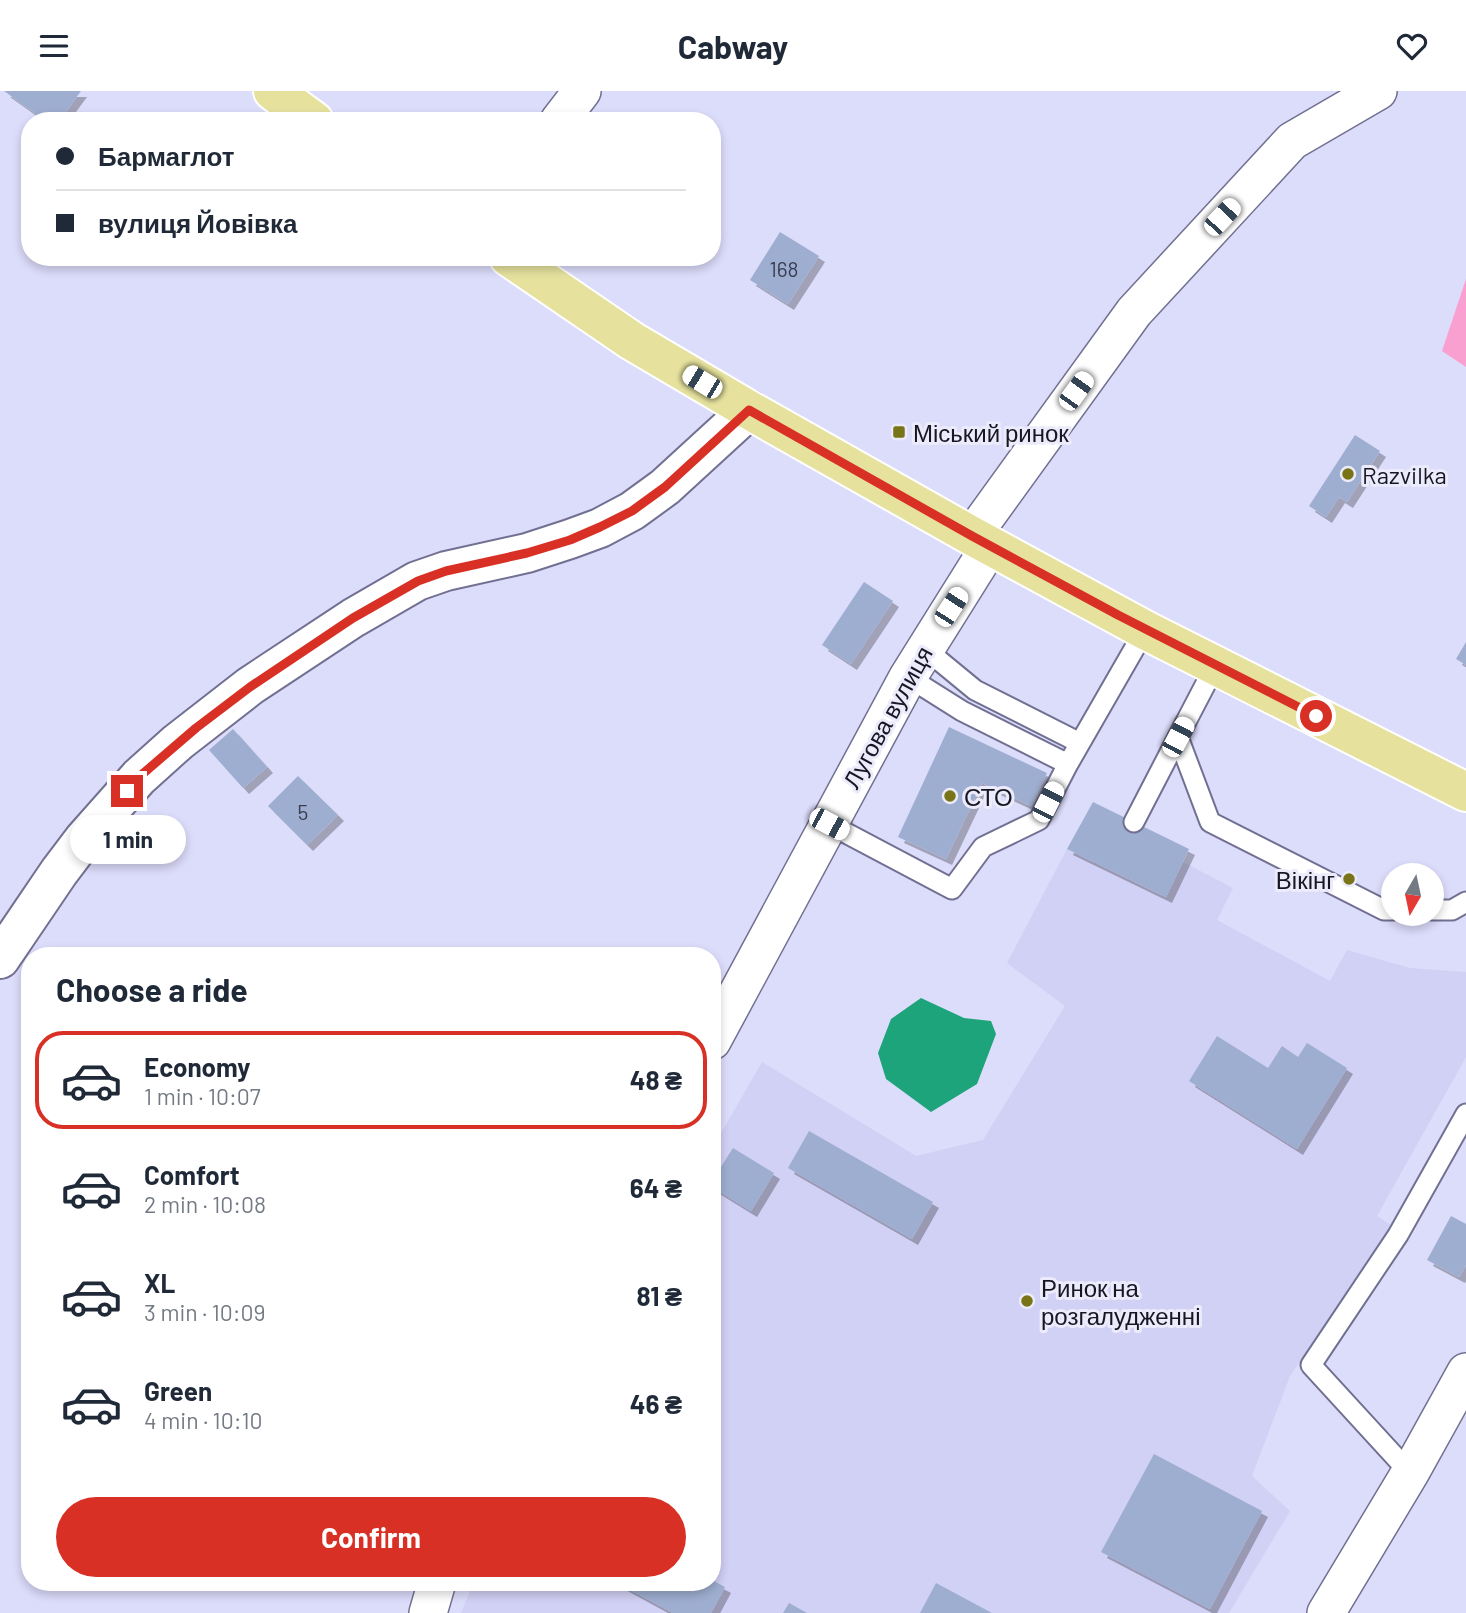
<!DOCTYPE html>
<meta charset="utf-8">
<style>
:root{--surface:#fff;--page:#f2f2f3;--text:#1f2937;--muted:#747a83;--line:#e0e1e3;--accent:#d93025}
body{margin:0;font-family:Barlow,sans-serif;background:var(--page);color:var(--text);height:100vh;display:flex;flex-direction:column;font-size:26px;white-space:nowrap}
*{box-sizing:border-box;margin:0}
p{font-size:23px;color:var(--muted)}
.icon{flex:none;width:38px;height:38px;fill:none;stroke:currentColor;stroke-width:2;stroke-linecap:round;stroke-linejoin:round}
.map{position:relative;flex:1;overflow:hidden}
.details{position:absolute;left:21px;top:856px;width:700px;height:644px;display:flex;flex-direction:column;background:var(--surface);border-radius:28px;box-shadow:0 4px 10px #0003}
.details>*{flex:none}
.guide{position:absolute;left:21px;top:21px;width:700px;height:154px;border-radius:28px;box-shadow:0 4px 10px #0003;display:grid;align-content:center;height:154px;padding:0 35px;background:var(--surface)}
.needle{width:46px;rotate:189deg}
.controls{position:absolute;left:1381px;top:772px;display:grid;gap:14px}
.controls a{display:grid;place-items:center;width:63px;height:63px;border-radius:50%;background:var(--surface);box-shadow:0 4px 10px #0003;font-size:35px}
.end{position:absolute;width:32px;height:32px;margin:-16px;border:9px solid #d93025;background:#fff;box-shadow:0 0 0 4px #fff}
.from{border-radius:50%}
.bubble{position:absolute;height:49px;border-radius:24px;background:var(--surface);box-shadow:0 4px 10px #0003;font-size:23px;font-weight:700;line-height:49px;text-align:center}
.car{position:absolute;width:21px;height:42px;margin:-21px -10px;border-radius:9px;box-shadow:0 0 5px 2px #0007;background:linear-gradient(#fff 24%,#345 0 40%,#fff 0 76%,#345 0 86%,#fff 0)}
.guide b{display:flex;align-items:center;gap:24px;height:66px;font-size:26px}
.guide b+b{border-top:2px solid var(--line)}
.guide i{width:18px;height:18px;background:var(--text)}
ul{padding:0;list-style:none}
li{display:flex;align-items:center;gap:21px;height:98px;margin:0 14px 10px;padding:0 21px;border:4px solid transparent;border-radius:28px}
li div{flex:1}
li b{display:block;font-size:26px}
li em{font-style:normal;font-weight:700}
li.selected{border-color:var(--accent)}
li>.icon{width:63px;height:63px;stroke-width:1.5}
h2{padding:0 35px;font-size:32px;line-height:84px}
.action{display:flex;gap:14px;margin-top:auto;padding:14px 35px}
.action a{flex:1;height:80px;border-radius:42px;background:var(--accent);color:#fff;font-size:28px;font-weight:700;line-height:80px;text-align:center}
header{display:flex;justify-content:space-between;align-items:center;height:91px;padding:0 35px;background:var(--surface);font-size:32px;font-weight:700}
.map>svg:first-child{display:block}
.built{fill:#d1d0f5}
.green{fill:#f9a0d1}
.water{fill:#1da47a}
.building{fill:#9eaed0;filter:url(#shadow)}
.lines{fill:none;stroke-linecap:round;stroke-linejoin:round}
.service-casing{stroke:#717092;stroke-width:23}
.minor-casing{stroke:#717092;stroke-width:40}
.tertiary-casing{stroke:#717092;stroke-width:42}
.trunk-casing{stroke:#fff;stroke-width:42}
.service{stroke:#fff;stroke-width:19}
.minor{stroke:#fff;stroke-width:37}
.tertiary{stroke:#fff;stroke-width:38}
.trunk{stroke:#e6e29e;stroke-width:38}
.route{stroke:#d93025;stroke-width:9}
.poi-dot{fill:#797417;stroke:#ebebfb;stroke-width:2.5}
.labels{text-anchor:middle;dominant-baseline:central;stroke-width:6;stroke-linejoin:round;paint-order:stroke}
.number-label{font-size:21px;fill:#393d4f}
.poi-label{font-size:24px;fill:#171724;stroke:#ebebfb;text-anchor:start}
.street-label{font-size:24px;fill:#171724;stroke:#ebebfb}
</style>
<header><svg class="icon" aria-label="menu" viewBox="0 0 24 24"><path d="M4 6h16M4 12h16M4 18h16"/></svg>Cabway<svg class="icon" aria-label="heart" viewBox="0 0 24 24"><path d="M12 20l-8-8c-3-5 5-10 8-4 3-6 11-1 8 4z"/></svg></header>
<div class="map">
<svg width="1466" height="1522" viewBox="0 0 1466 1522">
<defs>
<filter id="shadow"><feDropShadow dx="6" dy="6" stdDeviation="0" flood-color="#0004"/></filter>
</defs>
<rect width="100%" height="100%" fill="#dcdcfb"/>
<!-- built -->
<path class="built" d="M1067 758 1165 806 1183 771 1233 797 1217 829 1330 890 1347 859 1410 877 1466 881V966L1377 1125 1392 1135 1290 1285 1252 1385 1290 1420 1229 1522H461L474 1491H712V1058L762 971 916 1065 983 1049 1065 915 1007 872Z"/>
<!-- green -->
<path class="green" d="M1466 188V276L1442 260Z"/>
<!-- water -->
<path class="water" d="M921 907 964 927 991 930 996 943 977 993 931 1021 886 988 878 962 891 928Z"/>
<!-- building -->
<path class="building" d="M4 0H81L59 30H46Z
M780 141 819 165 788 213 750 189Z
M1355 344 1380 360 1347 411 1339 406 1326 426 1309 415Z
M864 491 893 510 851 573 822 554Z
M1466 551V574L1456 568Z
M949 636 1047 682 1031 715 982 692 946 768 898 746Z
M233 638 267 676 243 697 209 659Z
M298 685 338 724 307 754 268 715Z
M1093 711 1189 758 1166 806 1067 758Z
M1217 945 1268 977 1282 955 1298 966 1307 952 1347 977 1297 1058 1189 990Z
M809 1040 933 1111 912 1148 788 1077Z
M733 1057 774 1082 751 1120 712 1096V1090Z
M1451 1125 1466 1133V1174L1459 1186 1427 1169Z
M1154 1363 1262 1420 1210 1518 1101 1461Z
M712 1489 725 1496 711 1522H673L616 1491H712Z
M936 1492 992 1522H920Z
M789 1512 807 1522H783Z"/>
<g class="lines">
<defs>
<path id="service" d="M924 557 975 599 1080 652
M1215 575 1178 646 1210 731 1384 819H1393
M908 586 962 620 1068 673 1145 539
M1134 731 1178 646
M829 733 952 798 983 756 1039 729 1068 673
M1432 819H1452L1466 811
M1410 1382 1311 1274 1398 1144 1466 1023"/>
<path id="minor" d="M559 30 582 0
M972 445 1134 221 1292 50 1378 0
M712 950 908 586 990 455
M428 1522 437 1491
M1326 1522 1410 1382 1466 1281"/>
<path id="tertiary" d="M0 868 59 781 84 748 139 686 178 651 250 595 353 527 417 490 446 480 527 462 570 448 600 437 632 420 665 396 749 319"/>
<path id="trunk" d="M273 0 314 30
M509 166 632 250 749 319 972 445 1145 539 1466 701"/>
</defs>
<!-- service casing -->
<use href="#service" class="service-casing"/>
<!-- minor casing -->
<use href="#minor" class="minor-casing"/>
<!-- tertiary casing -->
<use href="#tertiary" class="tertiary-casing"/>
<!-- trunk casing -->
<use href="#trunk" class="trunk-casing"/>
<!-- service -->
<use href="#service" class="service"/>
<!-- minor -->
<use href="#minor" class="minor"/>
<!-- tertiary -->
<use href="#tertiary" class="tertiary"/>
<!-- trunk -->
<use href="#trunk" class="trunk"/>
</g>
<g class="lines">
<!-- route -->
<path class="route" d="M127 700 139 686 196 637 250 596 353 527 418 490 446 480 527 462 570 449 600 436 632 420 665 396 749 319 972 445 1118 524 1316 625"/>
</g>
<!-- markers -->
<g class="poi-dot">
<rect x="892" y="334" width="14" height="14" rx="3.5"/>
<circle cx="1348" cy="383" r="7"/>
<circle cx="950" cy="705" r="7"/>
<circle cx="1349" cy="788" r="7"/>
<circle cx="1027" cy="1210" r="7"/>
</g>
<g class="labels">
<!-- number labels -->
<g class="number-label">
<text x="784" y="177">168</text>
<text x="303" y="720">5</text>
</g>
<!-- poi labels -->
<g class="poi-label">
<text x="913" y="341">Міський ринок</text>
<text x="1362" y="383">Razvilka</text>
<text x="964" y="705">СТО</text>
<text x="1335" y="788" text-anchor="end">Вікінг</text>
<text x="1041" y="1196">Ринок на<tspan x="1041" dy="28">розгалудженні</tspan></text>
</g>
<!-- street labels -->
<g class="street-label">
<text transform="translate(887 626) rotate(-61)">Лугова вулиця</text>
</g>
</g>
</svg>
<div class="controls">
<a><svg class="needle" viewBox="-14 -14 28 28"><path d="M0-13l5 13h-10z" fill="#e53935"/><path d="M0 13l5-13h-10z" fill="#747a83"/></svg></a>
</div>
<i class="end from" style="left:1316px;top:625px"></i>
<i class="end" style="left:127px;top:700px"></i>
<div class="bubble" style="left:70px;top:724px;width:116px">1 min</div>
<i class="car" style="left:1222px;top:126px;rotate:43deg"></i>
<i class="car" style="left:702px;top:291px;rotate:301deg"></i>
<i class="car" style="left:1076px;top:300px;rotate:36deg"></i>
<i class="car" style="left:951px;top:516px;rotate:33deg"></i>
<i class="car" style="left:1178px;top:646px;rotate:28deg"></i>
<i class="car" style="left:1048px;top:711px;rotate:27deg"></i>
<i class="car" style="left:829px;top:733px;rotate:118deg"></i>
<div class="guide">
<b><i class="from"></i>Бармаглот</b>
<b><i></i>вулиця Йовівка</b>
</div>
<section class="details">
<h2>Choose a ride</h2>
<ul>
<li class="selected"><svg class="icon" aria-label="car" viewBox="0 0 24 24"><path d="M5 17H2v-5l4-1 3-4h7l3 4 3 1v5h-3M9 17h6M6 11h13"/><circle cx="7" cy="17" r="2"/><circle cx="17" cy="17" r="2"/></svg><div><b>Economy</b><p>1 min · 10:07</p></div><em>48 ₴</em></li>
<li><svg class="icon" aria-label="car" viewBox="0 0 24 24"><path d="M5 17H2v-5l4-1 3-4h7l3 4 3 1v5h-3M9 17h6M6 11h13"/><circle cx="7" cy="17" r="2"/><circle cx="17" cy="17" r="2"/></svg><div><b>Comfort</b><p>2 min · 10:08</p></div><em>64 ₴</em></li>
<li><svg class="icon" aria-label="car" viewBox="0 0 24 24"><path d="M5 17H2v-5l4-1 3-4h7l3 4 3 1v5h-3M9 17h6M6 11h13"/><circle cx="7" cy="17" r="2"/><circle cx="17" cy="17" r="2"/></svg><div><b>XL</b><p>3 min · 10:09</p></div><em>81 ₴</em></li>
<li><svg class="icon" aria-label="car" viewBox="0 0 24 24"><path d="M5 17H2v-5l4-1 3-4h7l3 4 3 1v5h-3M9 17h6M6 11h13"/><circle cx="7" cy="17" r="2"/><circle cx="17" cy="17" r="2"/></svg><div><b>Green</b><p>4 min · 10:10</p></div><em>46 ₴</em></li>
</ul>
<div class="action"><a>Confirm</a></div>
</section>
</div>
